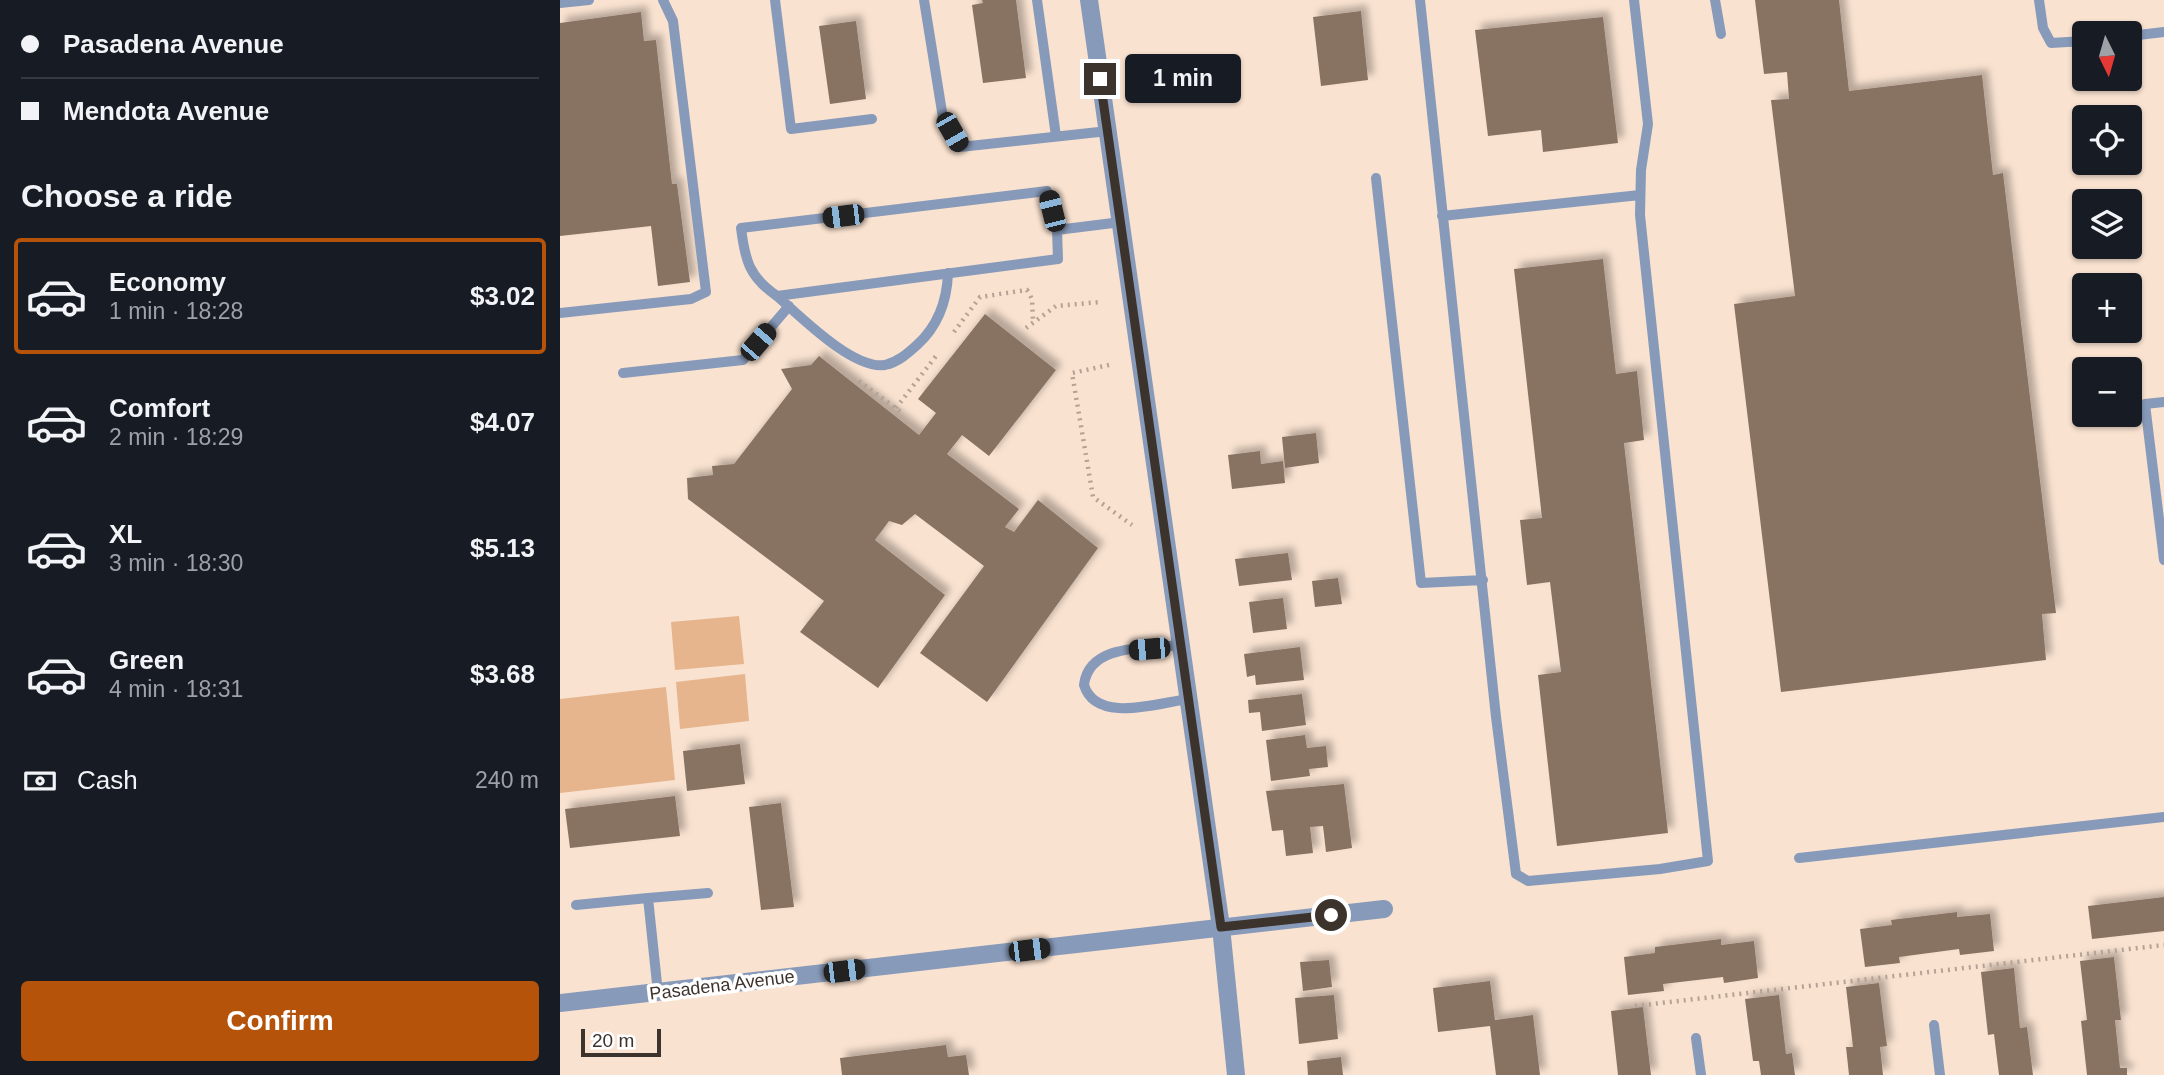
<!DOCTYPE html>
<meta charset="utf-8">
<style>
:root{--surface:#171b24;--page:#242831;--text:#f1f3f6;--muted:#9ea1a6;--line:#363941;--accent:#b45309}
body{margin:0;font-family:Arial,sans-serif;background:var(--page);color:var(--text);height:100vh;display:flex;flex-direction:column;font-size:26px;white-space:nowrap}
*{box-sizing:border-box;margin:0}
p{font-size:23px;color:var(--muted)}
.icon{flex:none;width:38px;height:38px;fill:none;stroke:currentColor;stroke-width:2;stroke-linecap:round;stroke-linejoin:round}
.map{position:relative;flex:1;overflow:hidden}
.panel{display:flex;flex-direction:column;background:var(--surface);width:560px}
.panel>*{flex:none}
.hud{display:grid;align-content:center;height:154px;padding:0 21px;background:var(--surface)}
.needle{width:46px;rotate:175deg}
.buttons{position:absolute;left:1512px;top:21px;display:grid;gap:14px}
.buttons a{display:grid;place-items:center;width:70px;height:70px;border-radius:7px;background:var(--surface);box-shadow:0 2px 5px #0004;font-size:35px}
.scale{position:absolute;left:21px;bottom:18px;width:80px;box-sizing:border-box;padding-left:7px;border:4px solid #3c332d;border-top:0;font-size:19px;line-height:24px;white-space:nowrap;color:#3c332d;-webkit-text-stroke:5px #fff;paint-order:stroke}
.end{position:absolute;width:32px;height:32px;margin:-16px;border:9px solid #3c332d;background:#fff;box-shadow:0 0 0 4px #fff}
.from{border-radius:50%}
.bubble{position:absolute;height:49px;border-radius:7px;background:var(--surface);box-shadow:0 2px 5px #0004;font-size:23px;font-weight:700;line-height:49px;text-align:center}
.car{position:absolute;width:21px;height:42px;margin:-21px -10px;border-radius:9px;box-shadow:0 0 5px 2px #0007;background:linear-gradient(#222 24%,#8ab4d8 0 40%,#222 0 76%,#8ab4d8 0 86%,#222 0)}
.hud b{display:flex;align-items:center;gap:24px;height:66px;font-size:26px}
.hud b+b{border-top:2px solid var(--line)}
.hud i{width:18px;height:18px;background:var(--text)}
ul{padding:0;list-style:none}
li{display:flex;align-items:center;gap:21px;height:116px;margin:0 14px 10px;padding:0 7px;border:4px solid transparent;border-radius:7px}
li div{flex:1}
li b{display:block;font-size:26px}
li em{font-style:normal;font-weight:700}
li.active{border-color:var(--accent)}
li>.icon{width:63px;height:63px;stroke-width:1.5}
h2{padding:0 21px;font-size:32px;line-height:84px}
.pay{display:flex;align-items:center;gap:18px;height:77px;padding:0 21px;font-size:26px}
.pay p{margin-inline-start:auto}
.cta{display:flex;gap:14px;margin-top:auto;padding:14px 21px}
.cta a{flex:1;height:80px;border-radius:7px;background:var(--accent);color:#fff;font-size:28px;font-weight:700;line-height:80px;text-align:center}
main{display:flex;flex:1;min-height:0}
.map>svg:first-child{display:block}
.green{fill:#e6b58d}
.building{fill:#887364;filter:url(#shadow)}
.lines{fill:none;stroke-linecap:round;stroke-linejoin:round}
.path{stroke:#b4a295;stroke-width:4.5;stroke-dasharray:2 5;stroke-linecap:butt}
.lane{stroke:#879ab9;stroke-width:10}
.street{stroke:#879ab9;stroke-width:18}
.route{stroke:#3c332d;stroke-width:9}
.labels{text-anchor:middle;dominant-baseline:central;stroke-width:7;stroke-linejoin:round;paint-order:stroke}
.street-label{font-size:18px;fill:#3c332d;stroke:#fff}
</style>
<main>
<section class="panel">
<div class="hud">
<b><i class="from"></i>Pasadena Avenue</b>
<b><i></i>Mendota Avenue</b>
</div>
<h2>Choose a ride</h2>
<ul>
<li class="active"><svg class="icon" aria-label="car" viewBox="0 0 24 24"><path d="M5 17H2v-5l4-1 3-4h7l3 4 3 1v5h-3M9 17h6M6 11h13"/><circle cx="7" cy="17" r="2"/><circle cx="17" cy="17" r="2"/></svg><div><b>Economy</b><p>1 min · 18:28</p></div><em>$3.02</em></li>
<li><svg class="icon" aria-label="car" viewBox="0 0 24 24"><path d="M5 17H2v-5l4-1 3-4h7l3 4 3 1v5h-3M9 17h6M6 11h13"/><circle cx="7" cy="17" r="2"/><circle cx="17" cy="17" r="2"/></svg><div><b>Comfort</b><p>2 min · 18:29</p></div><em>$4.07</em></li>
<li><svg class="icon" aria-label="car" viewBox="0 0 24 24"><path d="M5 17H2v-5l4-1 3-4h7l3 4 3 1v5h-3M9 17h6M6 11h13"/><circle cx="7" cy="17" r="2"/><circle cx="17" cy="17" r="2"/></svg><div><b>XL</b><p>3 min · 18:30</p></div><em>$5.13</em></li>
<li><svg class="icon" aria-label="car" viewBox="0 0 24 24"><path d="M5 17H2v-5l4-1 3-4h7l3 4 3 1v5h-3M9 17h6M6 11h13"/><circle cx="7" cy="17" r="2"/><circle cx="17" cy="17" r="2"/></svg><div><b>Green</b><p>4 min · 18:31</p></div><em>$3.68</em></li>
</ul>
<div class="pay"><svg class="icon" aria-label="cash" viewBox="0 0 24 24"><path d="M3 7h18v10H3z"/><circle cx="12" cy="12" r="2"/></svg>Cash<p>240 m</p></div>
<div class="cta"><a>Confirm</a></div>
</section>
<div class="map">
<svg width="1604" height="1075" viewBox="0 0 1604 1075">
<defs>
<filter id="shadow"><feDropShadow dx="6" dy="-6" stdDeviation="3.5" flood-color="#0004"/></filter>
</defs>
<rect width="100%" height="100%" fill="#f9e2d0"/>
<!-- green -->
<path class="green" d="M179 616 184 664 115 670 111 622Z
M185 674 189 721 120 729 116 682Z
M106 687 115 780 0 793V699Z"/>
<!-- building -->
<path class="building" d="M422 0H456L466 78 423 83 412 5 423 3Z
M1195 0H1279L1289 91 1422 75 1433 175 1443 173 1496 613 1482 614 1486 660 1221 692 1174 304 1235 296 1211 100 1229 99 1227 72 1204 74Z
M801 11 808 80 761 86 753 17Z
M81 12 84 41 96 40 112 184H117L130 282 98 286 91 226 0 236V23Z
M1043 17 1058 143 983 152 981 130 928 136 915 30Z
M296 21 306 99 270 104 259 26Z
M1043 259 1056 374 1077 371 1084 440 1064 443 1108 833 997 846 978 675 1001 672 990 582 967 585 960 520 982 518 954 269Z
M425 314 496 370 429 456 402 435 387 454 459 509 445 527 454 532 478 500 538 548 427 702 360 653 424 566 355 514 342 525 329 521 315 540 385 595 318 688 240 632 264 601 128 499 127 478 153 475 152 466 174 464 232 389 221 369 251 365 259 356 359 435 376 413 358 399Z
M756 433 759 463 725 468 722 437Z
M700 451 701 464 723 461 725 483 672 489 668 455Z
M728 553 732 580 679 586 675 559Z
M778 578 782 604 755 607 752 581Z
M723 598 727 629 693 633 689 602Z
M740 647 744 680 696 685 695 675 687 677 684 654Z
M742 694 746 725 702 731 700 712 689 713 688 700Z
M745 735 747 748 766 746 768 767 749 769 750 776 711 781 706 740Z
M180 744 185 784 127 791 123 751Z
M784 784 792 848 766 852 763 826 750 827 753 853 726 856 723 830 712 831 706 791Z
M115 796 120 836 10 848 5 809Z
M221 803 234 907 201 910 189 807Z
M1604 897V931L1532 939 1528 906Z
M1397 912V917L1430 914 1434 951 1400 955 1399 949 1339 957 1340 963 1305 967 1300 929 1332 925 1331 920Z
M1161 939V945L1194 941 1198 978 1164 983 1163 977 1103 984 1104 991 1068 995 1064 957 1095 953V947Z
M1554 957 1561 1020H1555L1560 1068H1567V1075H1527L1521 1021 1527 1020 1520 961Z
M769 960 772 987 743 991 740 962Z
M1454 968 1460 1028 1467 1027 1473 1075H1439L1434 1034 1428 1035 1421 972Z
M930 981 935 1020 973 1015 980 1075H936L930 1026 878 1032 873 988Z
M1319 983 1327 1046 1320 1047 1323 1075H1289L1286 1047H1293L1286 987Z
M774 995 778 1039 739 1044 735 998Z
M1219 995 1226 1054 1232 1053 1235 1075H1201L1199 1061H1193L1185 999Z
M1083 1007 1091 1075H1058L1051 1011Z
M386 1045 388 1057 406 1055 409 1075H282L280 1058Z
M781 1057 783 1075H748L747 1061Z"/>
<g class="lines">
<!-- path -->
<path class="path" d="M466 328 496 306 540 302
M394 332 420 297 467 290 472 299 473 320
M549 365 512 373 533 497 572 525
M299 381 341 412
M336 408 376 356
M1075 1006 1604 945"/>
<!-- lane -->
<path class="lane" d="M215 0 231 129 312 119
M364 0 383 118 400 147 548 131
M477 0 496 136
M860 0 936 717 956 874 968 881 1100 869 1148 861 1080 215 1081 170 1088 124 1074 0
M1155 0 1161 34
M1479 0 1483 28 1491 43 1524 41
M0 3 29 0
M1570 36 1604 32
M816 178 861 583 923 580
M882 216 1080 195
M497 230 487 191 181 228C185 260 189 277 217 296L498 259 497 230 561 222
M217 296C240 316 293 370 325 365 338 362 347 354 357 345 378 326 387 302 388 273
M0 313 131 299 146 292 113 21 103 0
M63 373 183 360 229 306
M1604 402 1585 404 1604 560
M622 645C590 649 529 642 524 685 536 724 598 703 628 699
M1239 858 1604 817
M88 898 148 893
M16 905 88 898 98 993
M1374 1025 1380 1075
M1136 1038 1141 1075"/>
<!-- street -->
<path class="street" d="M529 0 661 927 676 1075
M0 1003 824 909"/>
</g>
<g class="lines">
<!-- route -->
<path class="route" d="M540 79 661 927 771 915"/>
</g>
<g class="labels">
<!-- street labels -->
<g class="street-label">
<text transform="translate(162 985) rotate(-7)">Pasadena Avenue</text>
</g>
</g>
</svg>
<div class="buttons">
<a><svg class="needle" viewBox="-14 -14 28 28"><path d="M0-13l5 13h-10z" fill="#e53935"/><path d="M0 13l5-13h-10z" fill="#9ea1a6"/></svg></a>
<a><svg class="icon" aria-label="locate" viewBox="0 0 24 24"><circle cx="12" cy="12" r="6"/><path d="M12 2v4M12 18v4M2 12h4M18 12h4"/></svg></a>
<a><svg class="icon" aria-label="layers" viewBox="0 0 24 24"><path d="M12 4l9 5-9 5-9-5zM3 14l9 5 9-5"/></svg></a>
<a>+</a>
<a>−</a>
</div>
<div class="scale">20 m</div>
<i class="end from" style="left:771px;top:915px"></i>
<i class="end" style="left:540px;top:79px"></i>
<div class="bubble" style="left:565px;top:54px;width:116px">1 min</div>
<i class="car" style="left:392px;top:132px;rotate:150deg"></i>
<i class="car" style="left:492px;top:211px;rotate:346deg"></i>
<i class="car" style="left:283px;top:216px;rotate:263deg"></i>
<i class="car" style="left:198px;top:342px;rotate:41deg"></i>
<i class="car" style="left:589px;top:649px;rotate:265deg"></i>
<i class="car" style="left:469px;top:950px;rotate:83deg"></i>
<i class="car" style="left:284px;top:971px;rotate:83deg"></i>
</div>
</main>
